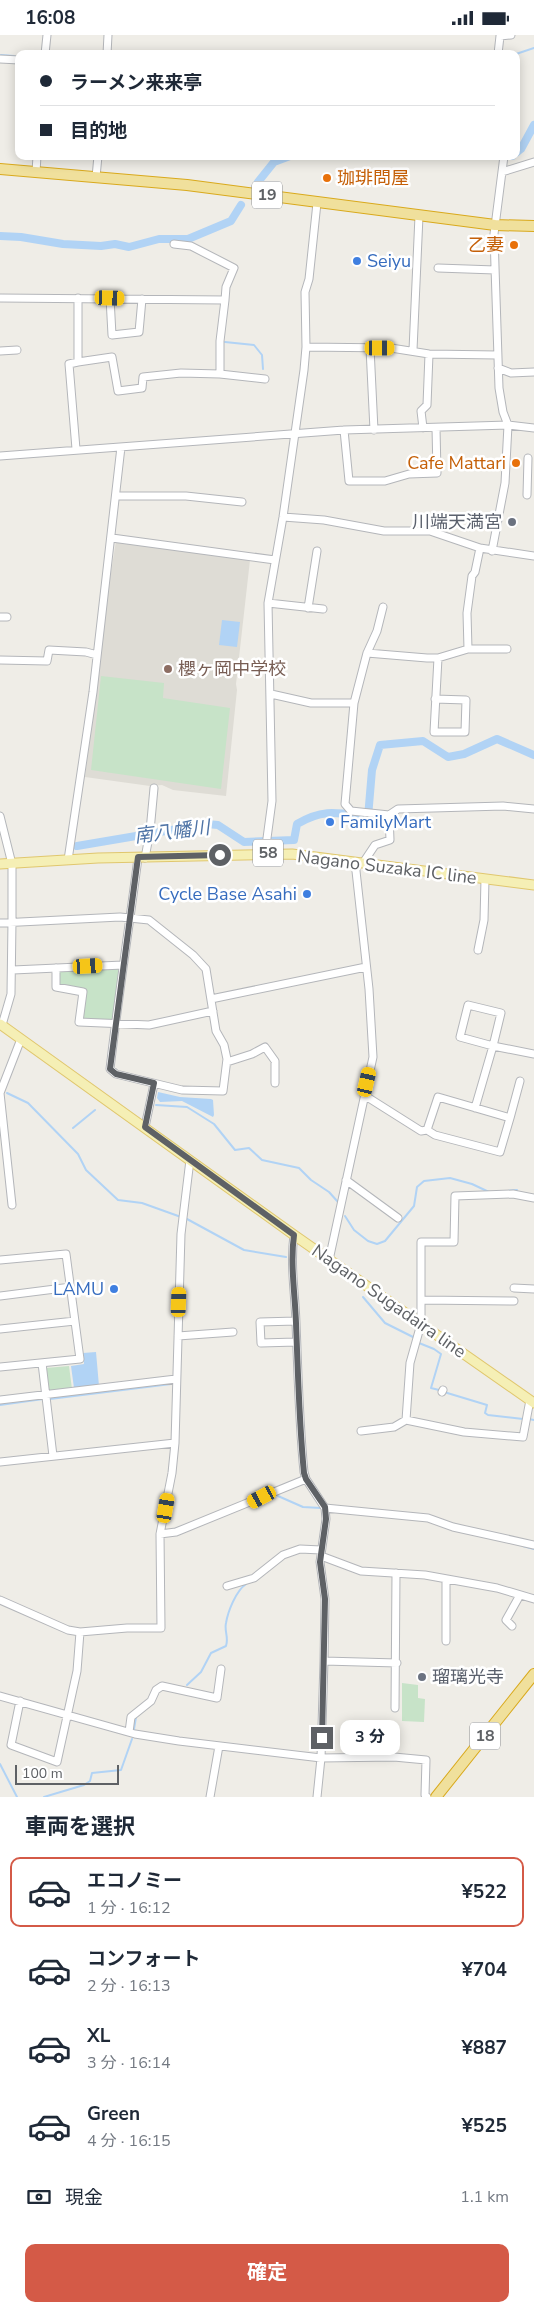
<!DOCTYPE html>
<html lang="ja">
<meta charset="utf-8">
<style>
:root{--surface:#fff;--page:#f2f2f3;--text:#1f2937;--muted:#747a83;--line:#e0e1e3;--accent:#d45a47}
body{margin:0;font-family:"Nunito Sans","Noto Sans JP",sans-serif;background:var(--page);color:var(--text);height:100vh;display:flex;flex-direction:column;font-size:19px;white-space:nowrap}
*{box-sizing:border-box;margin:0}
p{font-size:16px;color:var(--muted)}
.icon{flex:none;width:28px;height:28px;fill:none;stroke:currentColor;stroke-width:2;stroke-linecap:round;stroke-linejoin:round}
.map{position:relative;height:1762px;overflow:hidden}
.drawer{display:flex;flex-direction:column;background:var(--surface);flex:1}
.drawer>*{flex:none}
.guide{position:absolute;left:15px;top:15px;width:505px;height:110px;border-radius:10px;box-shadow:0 2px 12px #0003;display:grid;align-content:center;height:110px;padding:0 25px;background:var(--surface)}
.scale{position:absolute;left:15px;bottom:12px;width:104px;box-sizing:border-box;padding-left:5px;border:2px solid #5e6165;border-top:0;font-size:14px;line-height:18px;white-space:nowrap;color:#5e6165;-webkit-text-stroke:4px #fff;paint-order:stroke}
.end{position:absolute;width:22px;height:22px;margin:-11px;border:6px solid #5e6165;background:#fff;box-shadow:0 0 0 2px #fff}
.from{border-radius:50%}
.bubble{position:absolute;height:35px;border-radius:10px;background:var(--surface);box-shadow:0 2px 12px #0003;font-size:16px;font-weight:700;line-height:35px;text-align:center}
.car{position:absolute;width:15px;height:30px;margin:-15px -8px;border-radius:6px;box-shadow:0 0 4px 1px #0007;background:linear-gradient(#f5c518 24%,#345 0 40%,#f5c518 0 76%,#345 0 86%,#f5c518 0)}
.guide b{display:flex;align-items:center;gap:18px;height:48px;font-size:19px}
.guide b+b{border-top:1px solid var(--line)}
.guide i{width:12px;height:12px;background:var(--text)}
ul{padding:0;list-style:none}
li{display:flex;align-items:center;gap:15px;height:70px;margin:0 10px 8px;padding:0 15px;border:2px solid transparent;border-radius:10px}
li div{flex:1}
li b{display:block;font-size:19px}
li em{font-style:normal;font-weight:700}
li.selected{border-color:var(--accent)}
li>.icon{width:45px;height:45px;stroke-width:1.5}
h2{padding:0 25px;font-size:22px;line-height:60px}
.pay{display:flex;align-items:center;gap:12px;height:55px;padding:0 25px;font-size:19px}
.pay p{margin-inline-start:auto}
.action{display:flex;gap:10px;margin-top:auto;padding:10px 25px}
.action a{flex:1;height:58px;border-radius:10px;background:var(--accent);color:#fff;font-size:20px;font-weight:700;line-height:58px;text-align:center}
.status{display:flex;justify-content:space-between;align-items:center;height:35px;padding:0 25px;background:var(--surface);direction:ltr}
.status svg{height:14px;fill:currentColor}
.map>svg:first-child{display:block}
.education{fill:#dedcd5}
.green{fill:#c7e3c8}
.water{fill:#b1d3f5}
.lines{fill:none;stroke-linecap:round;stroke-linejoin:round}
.stream{stroke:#b1d3f5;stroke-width:2}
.canal{stroke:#b1d3f5;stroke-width:8}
.minor-casing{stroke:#b4b6ba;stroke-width:9}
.major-casing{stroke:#e0c76e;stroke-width:11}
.highway-casing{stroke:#d9a91c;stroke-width:12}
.minor{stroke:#fff;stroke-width:7}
.major{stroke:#f5efb5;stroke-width:9}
.highway{stroke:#f0e09c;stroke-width:10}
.route{stroke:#5e6165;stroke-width:6}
.food-dot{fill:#e8710a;stroke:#fff;stroke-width:2}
.shop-dot{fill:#3f7fe0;stroke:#fff;stroke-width:2}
.worship-dot{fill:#6b7280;stroke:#fff;stroke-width:2}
.education-dot{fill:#8d6e63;stroke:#fff;stroke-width:2}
.labels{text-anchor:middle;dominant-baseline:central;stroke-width:5;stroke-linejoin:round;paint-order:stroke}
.shield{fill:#fff;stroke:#8e9093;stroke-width:1}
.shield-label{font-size:16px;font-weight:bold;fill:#5e6165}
.food-label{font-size:18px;fill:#c56008;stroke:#fff;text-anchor:end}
.shop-label{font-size:18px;fill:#366cbe;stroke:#fff;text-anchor:start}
.worship-label{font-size:18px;fill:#5b616d;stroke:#fff;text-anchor:end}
.education-label{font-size:18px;fill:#785e54;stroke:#fff;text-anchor:start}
.street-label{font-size:18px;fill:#5e6165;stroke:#fff}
.water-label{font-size:19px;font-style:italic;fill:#4f74a6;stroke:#fff}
</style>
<div class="status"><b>16:08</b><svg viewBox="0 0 49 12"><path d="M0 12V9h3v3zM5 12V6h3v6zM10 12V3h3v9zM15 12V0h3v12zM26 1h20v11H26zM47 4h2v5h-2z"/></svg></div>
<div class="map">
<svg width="534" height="1762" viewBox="0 0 534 1762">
<rect width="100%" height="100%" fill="#efede7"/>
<!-- education -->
<path class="education" d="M116 506 250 525 236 649 237 655 226 761 173 755 162 750 150 751 85 742 108 556Z"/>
<!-- green -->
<path class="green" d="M101 641 164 648 163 663 230 673 221 754 91 735Z
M119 933 112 988 83 985 87 954 59 950V935Z
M69 1331 72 1354 48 1357 46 1333Z
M402 1648 418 1650V1663L425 1664 424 1687 402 1686Z"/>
<!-- water -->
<path class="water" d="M222 585 240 587 237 612 219 610Z
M158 1057 180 1062 211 1064 213 1065 214 1080 213 1082 182 1066 160 1067 157 1063Z
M96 1317 99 1351 74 1353 71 1331 84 1329 83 1318Z"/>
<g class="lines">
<!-- stream -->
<path class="stream" d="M516 19 534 13
M1 20 14 21
M225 307 254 310 262 320 263 334
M7 1058 28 1068 78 1119 86 1135 118 1165 142 1168 181 1182
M156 1070 187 1072 214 1089 235 1115 249 1113 262 1125 299 1133 311 1145 329 1157 338 1167
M73 1093 95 1075
M496 1157 517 1155
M345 1181 354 1195 368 1206 377 1209 385 1206 414 1171 417 1152 424 1146 450 1143 472 1149 489 1157
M187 1184 244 1215 286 1222
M363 1262 385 1288 413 1302
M419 1308 434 1314 441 1319 431 1353 439 1355
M444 1357 487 1370 485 1378 488 1380 523 1384
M50 1364 171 1349
M0 1370 43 1364
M529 1384 534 1385
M278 1461 303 1472 321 1473
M523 1511 534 1514
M187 1650 201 1637 211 1618 226 1611C229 1602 224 1596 226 1588 228 1576 236 1556 246 1549
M145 1674 153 1668
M134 1694 136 1682
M0 1729 17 1762
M44 1762 84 1750 90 1746 92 1738 121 1735 132 1704"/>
<!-- canal -->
<path class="canal" d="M516 118 521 114 534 90
M494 121H512
M258 147 274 127 290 121
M0 201 21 202 63 209 101 211 115 209 129 212 159 204H188L231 186 241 170
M77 811 207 789 218 790 244 807 294 805 297 789C324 773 338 778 368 782L372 735 380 710 423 706 448 722 464 719 497 704 534 720"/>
<defs>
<path id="minor" d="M45 19 47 0
M107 19 108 0
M498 19 500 1 511 0
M0 24 19 25
M36 137 37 121
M502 137 534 127
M96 142 98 121
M438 233 495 235
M0 263 225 265 226 252 234 233 191 211 174 209
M110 263 112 300 139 297 142 264
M306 312 391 313 429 319 497 320
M370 313 374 395
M413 315 419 181
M0 316 17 315
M78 327 112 322 118 356 142 353 143 342 181 338 220 339V306L225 265
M498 333 511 338 534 337
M220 339 265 344
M423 393 421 376 427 370 429 319
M344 395 349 446H385L409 439 437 438 436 393
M76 414 69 329 78 327V263
M0 421 344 395 508 390 534 393
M527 460 528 423
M117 461H186L242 467
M283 482 324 485 384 496H430L480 513 534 521
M112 503 275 525
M492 516 505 448 508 390 503 377 499 353 495 232 494 199 504 121
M268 568 323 574
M308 573 317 516
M0 582H7
M468 614H507
M367 618 427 623H438L468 614 467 578 472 541 475 537 480 513
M0 625 47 626 49 615 86 617 97 620
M271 659 311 668H354
M435 664 466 665 465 697H434L438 623
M389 780 398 774 503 771 534 774
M0 781 12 829V886L11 959 2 990
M265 818 272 766 268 568 283 482 304 335 306 312 305 257 309 244 317 168
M145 823 150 796 154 753
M68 825 93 657 121 412
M363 828 375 810 390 805 389 780 351 776 345 769 354 668 367 618 377 596 383 572
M0 888 120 882 149 885 193 920 206 934 216 996 224 1010 227 1024 223 1056 182 1055 116 1039 110 1034C118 964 129 893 138 823
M478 915 484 885 485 844
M56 933V952L83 957 79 987 149 990 213 976
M13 935 123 930
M211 964 366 932
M468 970 501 978 493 1011 460 1002Z
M227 1027 252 1019 265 1012 275 1026V1048
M364 1060 421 1096 427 1095 438 1062 510 1083 500 1117 435 1100 427 1095
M475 1073 493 1011 534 1019
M510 1083 520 1046
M145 1092 154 1049
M346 1145 398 1183
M12 1170 0 1058 21 1004
M294 1200C290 1229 295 1258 296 1288 298 1338 299 1387 304 1437L306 1444 325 1473 326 1484 320 1527 325 1564 324 1626 321 1723 317 1762
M0 1225 66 1219 80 1324 0 1332
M329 1225 373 1022 369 954 355 827
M514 1253 534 1254
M0 1261 71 1252
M422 1265 514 1266
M296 1286 260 1287 261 1308 296 1307
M0 1294 75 1286
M178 1301 233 1297
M42 1328 53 1421
M442 1357 443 1355
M0 1365 176 1344
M406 1385 410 1328 421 1289V1207H454L455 1161 513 1159 534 1163
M361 1396 394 1392 406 1385 464 1397 523 1402 530 1365
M0 1427 175 1408
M325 1473 428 1483 453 1492 534 1510
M160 1499 176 1497 306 1444
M321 1521 361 1536 425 1540 497 1553 534 1564
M446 1544V1606
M227 1551 254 1543 283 1520 300 1514 321 1515
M0 1565 68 1595 80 1597 127 1593H161L160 1499 172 1438 175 1408 181 1199 190 1125
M512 1591 506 1585 520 1560
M324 1626 397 1628
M0 1661 135 1699 179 1706 321 1723 394 1722 426 1725 425 1760 427 1762
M20 1666 11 1710 57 1727 77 1636 80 1597
M395 1673 396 1538
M129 1697 131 1682 151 1666 156 1655 162 1651 217 1663 221 1634
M210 1762 219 1711"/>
<path id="major" d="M0 829 98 823 292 819 534 850
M0 989 294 1200 534 1368"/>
<path id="highway" d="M0 134 187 150 495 190 534 191
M436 1762 534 1639"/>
</defs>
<!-- minor casing -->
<use href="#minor" class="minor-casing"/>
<!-- major casing -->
<use href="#major" class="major-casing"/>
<!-- highway casing -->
<use href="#highway" class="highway-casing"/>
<!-- minor -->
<use href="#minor" class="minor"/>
<!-- major -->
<use href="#major" class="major"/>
<!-- highway -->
<use href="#highway" class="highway"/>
</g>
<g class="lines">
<!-- route -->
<path class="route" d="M220 820 138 822 110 1034 116 1039 154 1048 145 1092 294 1200C290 1229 295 1258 296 1288 298 1338 299 1387 304 1438L306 1444 325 1472 326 1484 320 1527 325 1564 322 1703"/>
</g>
<!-- markers -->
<g class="food-dot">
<circle cx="327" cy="143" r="5"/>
<circle cx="514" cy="210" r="5"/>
<circle cx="516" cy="428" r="5"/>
</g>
<g class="shop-dot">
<circle cx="357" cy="226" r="5"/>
<circle cx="330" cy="787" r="5"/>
<circle cx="307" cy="859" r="5"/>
<circle cx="114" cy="1254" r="5"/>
</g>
<g class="worship-dot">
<circle cx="512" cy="487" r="5"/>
<circle cx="422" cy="1642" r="5"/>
</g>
<circle class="education-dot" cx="168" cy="634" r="5"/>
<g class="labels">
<!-- shield labels -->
<g class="shield">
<rect x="252" y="146.5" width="30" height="27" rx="4"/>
<rect x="253" y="804.5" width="30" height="27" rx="4"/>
<rect x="470" y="1687.5" width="30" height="27" rx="4"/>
</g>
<g class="shield-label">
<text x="267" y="160">19</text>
<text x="268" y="818">58</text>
<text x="485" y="1701">18</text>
</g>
<!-- food labels -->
<g class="food-label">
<text x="337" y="143" text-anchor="start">珈琲問屋</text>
<text x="504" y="210">乙妻</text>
<text x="506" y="428">Cafe Mattari</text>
</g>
<!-- shop labels -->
<g class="shop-label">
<text x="367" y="226">Seiyu</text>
<text x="340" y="787">FamilyMart</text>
<text x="297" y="859" text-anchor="end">Cycle Base Asahi</text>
<text x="104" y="1254" text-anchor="end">LAMU</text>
</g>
<!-- worship labels -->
<g class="worship-label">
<text x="502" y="487">川端天満宮</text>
<text x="432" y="1642" text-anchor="start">瑠璃光寺</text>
</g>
<!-- education labels -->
<g class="education-label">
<text x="178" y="634">櫻ヶ岡中学校</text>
</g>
<!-- street labels -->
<g class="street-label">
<text transform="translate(387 832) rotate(7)">Nagano Suzaka IC line</text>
<text transform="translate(389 1266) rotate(35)">Nagano Sugadaira line</text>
</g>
<!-- water labels -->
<g class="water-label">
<text transform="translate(172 797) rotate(-7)">南八幡川</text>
</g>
</g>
</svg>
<div class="scale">100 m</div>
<i class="end from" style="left:220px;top:820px"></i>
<i class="end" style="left:322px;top:1703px"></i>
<div class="bubble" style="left:340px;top:1685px;width:60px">3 分</div>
<i class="car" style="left:110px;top:263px;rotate:92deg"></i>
<i class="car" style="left:380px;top:313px;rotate:90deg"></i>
<i class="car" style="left:88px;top:931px;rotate:87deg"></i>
<i class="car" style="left:367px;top:1047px;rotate:13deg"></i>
<i class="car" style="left:179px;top:1267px;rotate:2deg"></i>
<i class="car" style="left:262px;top:1462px;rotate:242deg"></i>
<i class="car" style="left:166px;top:1473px;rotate:10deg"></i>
<div class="guide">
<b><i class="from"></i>ラーメン来来亭</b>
<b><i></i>目的地</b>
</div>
</div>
<section class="drawer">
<h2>車両を選択</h2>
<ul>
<li class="selected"><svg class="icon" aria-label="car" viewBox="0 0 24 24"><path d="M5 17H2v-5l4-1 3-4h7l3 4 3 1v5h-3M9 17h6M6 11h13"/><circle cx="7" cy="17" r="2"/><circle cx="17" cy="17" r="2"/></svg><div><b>エコノミー</b><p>1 分 · 16:12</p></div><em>¥522</em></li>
<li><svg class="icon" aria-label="car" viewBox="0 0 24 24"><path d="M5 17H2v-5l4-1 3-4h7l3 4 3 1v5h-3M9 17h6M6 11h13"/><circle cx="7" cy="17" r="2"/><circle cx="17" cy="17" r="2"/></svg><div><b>コンフォート</b><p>2 分 · 16:13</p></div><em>¥704</em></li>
<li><svg class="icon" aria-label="car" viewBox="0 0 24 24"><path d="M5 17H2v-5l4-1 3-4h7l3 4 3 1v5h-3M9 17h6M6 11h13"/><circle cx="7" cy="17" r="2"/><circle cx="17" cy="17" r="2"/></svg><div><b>XL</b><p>3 分 · 16:14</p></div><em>¥887</em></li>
<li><svg class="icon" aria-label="car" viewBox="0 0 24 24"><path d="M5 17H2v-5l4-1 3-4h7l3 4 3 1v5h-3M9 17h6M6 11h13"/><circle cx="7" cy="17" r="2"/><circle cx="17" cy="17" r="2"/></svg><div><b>Green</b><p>4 分 · 16:15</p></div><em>¥525</em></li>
</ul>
<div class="pay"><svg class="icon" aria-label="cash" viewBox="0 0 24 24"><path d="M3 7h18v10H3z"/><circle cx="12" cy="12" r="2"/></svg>現金<p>1.1 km</p></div>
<div class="action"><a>確定</a></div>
</section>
